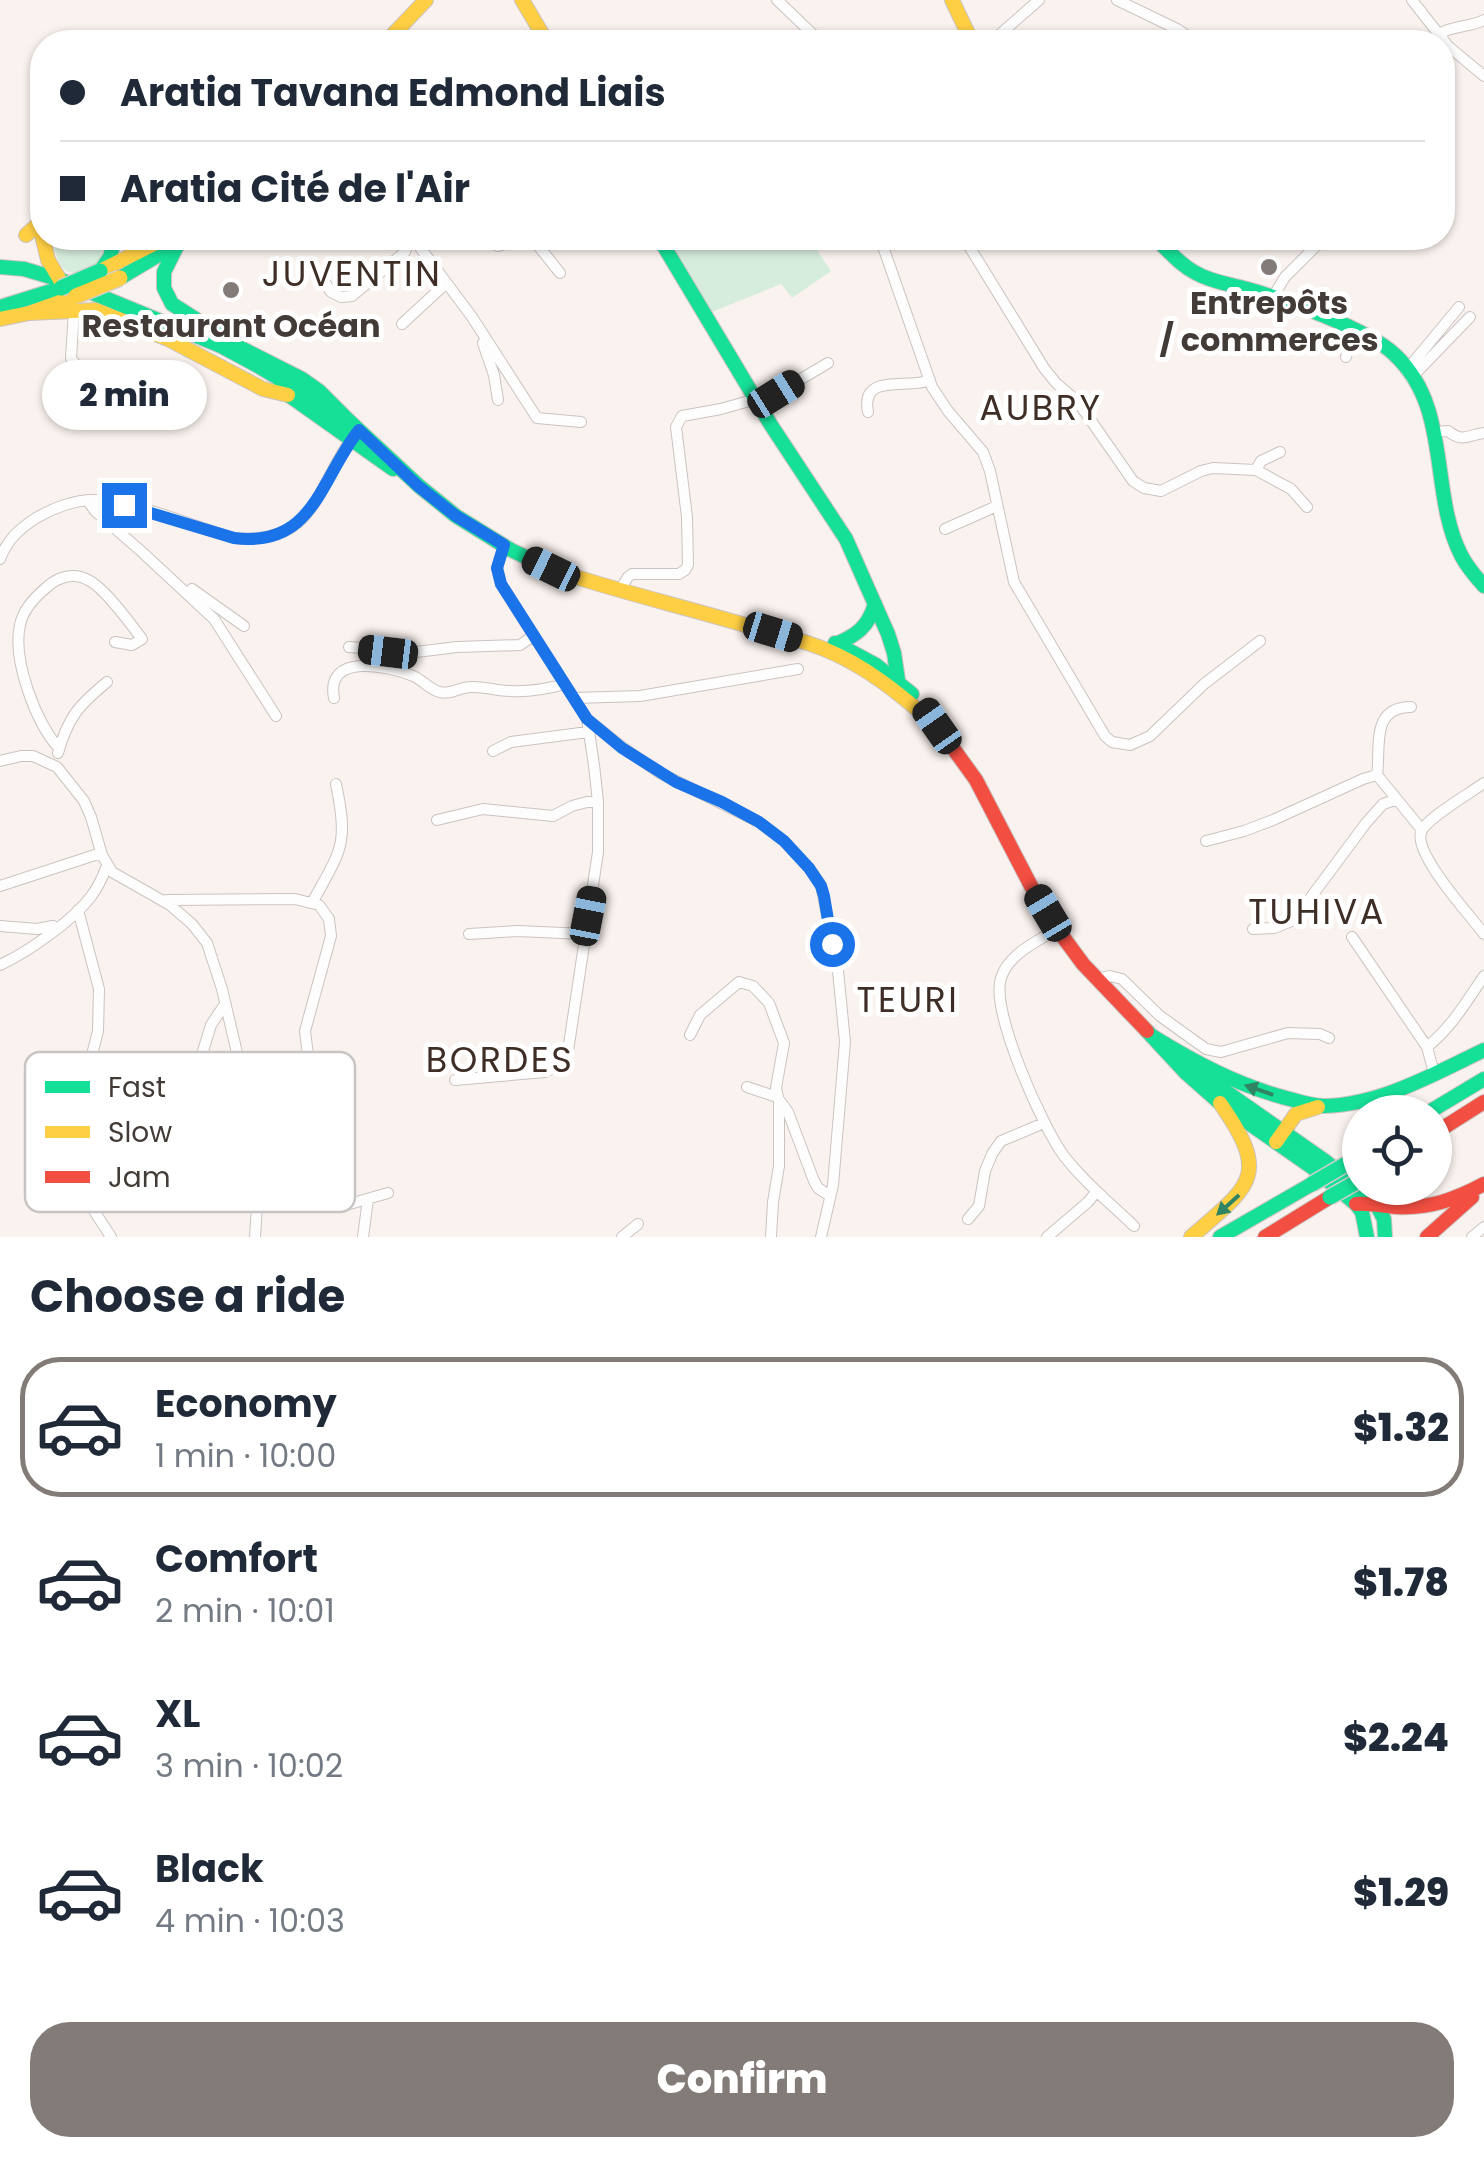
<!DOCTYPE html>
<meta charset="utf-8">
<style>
:root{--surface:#fff;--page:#f2f2f3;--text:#1f2937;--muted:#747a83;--line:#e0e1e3;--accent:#837b77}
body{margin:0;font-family:Poppins,sans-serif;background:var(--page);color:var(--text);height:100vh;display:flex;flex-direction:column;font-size:38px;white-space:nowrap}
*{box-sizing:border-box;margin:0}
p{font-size:32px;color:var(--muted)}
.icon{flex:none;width:55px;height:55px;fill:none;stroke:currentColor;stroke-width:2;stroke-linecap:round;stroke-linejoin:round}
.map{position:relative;height:1237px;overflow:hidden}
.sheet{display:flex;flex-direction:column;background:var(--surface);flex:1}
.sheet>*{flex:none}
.top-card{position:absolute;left:30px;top:30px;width:1425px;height:220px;border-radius:40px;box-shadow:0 2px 8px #0004;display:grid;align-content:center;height:220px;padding:0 30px;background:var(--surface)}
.controls{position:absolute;left:1342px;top:1095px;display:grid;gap:20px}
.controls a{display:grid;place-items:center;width:110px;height:110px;border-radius:50%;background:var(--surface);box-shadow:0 2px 8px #0004;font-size:50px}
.end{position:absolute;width:45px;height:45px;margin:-22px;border:12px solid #1a73e8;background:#fff;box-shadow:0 0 0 5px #fff}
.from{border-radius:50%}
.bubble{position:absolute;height:70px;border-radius:35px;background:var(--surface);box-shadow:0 2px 8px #0004;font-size:32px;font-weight:800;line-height:70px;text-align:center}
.car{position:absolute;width:30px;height:60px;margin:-30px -15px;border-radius:12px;box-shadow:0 0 8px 2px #0007;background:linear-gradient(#222 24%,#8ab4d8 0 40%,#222 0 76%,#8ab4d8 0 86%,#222 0)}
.top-card b{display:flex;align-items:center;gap:35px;height:95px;font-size:38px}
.top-card b+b{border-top:2px solid var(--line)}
.top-card i{width:25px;height:25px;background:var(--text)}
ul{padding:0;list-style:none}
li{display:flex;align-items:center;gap:30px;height:140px;margin:0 20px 15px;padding:0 10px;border:5px solid transparent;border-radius:40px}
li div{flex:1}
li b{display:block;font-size:38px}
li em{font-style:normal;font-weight:800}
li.current{border-color:var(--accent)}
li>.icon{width:90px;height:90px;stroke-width:1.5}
h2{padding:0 30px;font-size:45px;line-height:120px}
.cta{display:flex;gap:20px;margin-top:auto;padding:20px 30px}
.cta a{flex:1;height:115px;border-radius:40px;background:var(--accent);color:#fff;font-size:40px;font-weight:800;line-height:115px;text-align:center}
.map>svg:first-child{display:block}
.green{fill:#d6ecdc}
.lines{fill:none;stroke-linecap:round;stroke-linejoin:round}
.street-casing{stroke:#cbc3c0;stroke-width:12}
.fast-casing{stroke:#cbc3c0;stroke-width:16}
.slow-casing{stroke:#cbc3c0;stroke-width:16}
.jam-casing{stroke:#cbc3c0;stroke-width:16}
.street{stroke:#fefdfd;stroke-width:10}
.fast{stroke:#16e098;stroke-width:14}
.slow{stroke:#ffcf43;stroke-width:14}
.jam{stroke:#f24e42;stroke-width:14}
.fast-bridge-casing{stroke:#d4cfce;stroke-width:18;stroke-linecap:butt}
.slow-bridge-casing{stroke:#d4cfce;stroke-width:18;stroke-linecap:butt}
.fast-bridge{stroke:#16e098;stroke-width:15}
.slow-bridge{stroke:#ffcf43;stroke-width:15}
.oneway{fill:#2f8563}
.route{stroke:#1a73e8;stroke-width:12}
.poi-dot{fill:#837b77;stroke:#fff;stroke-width:4}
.labels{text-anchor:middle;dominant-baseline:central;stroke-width:10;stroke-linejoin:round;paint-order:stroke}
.poi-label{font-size:32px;font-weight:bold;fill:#433b37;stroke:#fff}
.neighbourhood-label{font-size:35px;letter-spacing:2.5px;fill:#3e2e26;stroke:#fff}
.key{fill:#fff;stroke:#c7c4c3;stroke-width:2.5}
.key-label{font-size:28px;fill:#433b37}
</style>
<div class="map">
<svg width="1484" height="1237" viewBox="0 0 1484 1237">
<rect width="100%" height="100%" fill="#faf2ef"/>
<!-- green -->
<path class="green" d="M53 238H109L100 262C94 265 82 273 75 273 58 273 54 250 53 238Z
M667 238H809L831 271 792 298 781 284 712 312Z"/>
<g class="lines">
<defs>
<path id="street" d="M777 0 821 42
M1117 0 1177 29 1197 42
M1412 0 1448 46 1484 76
M1439 34C1454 25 1468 28 1484 20
M991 42 1039 0
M413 238 472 317 537 418 581 422
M478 238 498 246 521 238
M532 238 560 273
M880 238 932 387 948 411 983 452 990 471 1014 582 1105 736 1112 742 1130 745 1150 736 1204 684 1260 641
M964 238 1044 368 1056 383 1078 402 1133 481 1144 488 1161 491 1201 471 1213 468 1256 470 1291 489 1307 507
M324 281 331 292 341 297 352 296 405 252 410 238
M1273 297 1285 277 1324 238
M74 310 71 358 84 376 94 404 89 416 77 423
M402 324 442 287 445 281
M483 343 494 375 498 400
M1346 357 1352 331
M1406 371 1459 307
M1411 378 1470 317
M759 404 828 363
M868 412C860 372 908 390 930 380
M1435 432 1448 431C1463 443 1467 435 1484 433
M1256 470 1261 461 1280 452
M88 501 95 511 142 552 214 619 276 716
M945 529 997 506
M0 559C7 540 19 529 36 518 53 508 76 499 96 500 138 502 192 526 234 538 317 546 316 485 355 434
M192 589 244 626
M620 590 628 577 632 574H679L685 570 688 565 687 517 676 427 682 416 721 409 756 399
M349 647 416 652 457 647 520 645 533 636
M334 698C325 652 389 666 413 676 423 680 430 690 440 692 450 695 460 687 471 687 483 686 497 691 510 691 529 692 547 689 565 684
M574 698 640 696 798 669
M1411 707C1370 707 1381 748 1377 775L1422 830
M587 719 622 747 660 773 759 822 784 841 809 868 821 885 838 971 845 1042 833 1185 821 1237
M59 748C36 724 12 659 20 625 23 610 36 596 47 587 59 576 75 572 90 581 106 590 130 623 142 639L132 645 115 642
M493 751 511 742 588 732
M58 753C68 717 79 705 107 682
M0 761 21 756H33L57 767 84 801 91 817 102 855 112 872 170 905 192 924 207 943 222 989 246 1091 257 1118 260 1157 255 1237
M1484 783C1470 793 1429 817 1422 830 1410 851 1471 916 1484 934
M437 820 483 809 553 816 572 806 587 802H598
M1206 841 1244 831 1273 820 1363 779 1377 775
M0 886 101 853
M166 900 295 899 319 905 329 919 331 936 305 1031 311 1079 308 1097 300 1107 284 1115 265 1117 256 1114
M312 903C341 850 349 845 336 784
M78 910 99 989 98 1031 79 1106V1129L85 1177 93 1209 111 1237
M0 926 37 929 53 926
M1057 929C1037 942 1009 953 1001 978 990 1011 1043 1128 1064 1156 1085 1183 1110 1203 1134 1226
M1253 929 1274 928 1294 920 1366 823 1383 804 1395 800
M469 934 518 931 584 934
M1352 937 1427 1047 1434 1073
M0 965C28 952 74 920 92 895 99 886 103 876 107 866
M1096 979 1110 976 1122 979 1160 1016 1206 1049 1221 1052 1288 1033 1320 1034 1329 1038
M690 1035 700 1015 739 982 753 986 769 1003 784 1043 776 1088 779 1102V1166L773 1202 771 1237
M1427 1047C1452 1027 1466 1002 1484 976
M455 1080 545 1072 557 1066 568 1051 598 852V802L594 765 587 719 501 584 497 568 504 545
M747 1087 777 1097 788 1112 814 1181 818 1188 830 1196
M190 1093 211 1025 225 1004
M219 1128 227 1100 240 1069
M339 1207 388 1193
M968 1219 979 1206 985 1171 992 1154 1001 1141 1044 1123
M363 1237 368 1199
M622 1237 638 1224
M1047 1237 1088 1202 1096 1192
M1472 1237 1484 1227"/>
<path id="fast" d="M659 238 771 425 846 539 888 634 894 653 898 680
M1155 238C1168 250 1180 265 1196 273 1211 282 1230 284 1247 289 1283 299 1368 329 1394 354 1452 407 1429 492 1461 555 1467 567 1475 576 1484 586
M179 242 164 272V288L172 304 239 347 302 379 319 391 348 420
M0 267 24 269 61 280 221 346 258 366 348 420 419 486 456 516 511 550 551 569
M101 270 110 257 115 238
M120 278 172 247
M0 307 61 288
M280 389 393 469
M835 643 876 665 912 694
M836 644C857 635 868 627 875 604
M1147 1031 1186 1073 1220 1103 1313 1168 1356 1204 1362 1212 1367 1237
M1152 1036C1194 1062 1237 1085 1286 1098 1298 1101 1311 1106 1324 1106 1380 1105 1434 1074 1484 1050
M1195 1070 1325 1161 1375 1202 1384 1219 1385 1237
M1429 1112 1484 1079
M1220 1237 1312 1184"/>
<path id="slow" d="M522 0 547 42
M952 0 972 42
M386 42 426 0
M26 235 42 221
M42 235 48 260 60 280
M100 271 166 238
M29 313 96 310 168 339 263 389 288 395
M0 319 29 313 76 296
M551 569C622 593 694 609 765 631 784 636 805 641 824 649 867 666 902 696 937 726
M1276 1142 1296 1114 1318 1107
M1191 1237C1251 1185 1271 1176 1220 1103"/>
<path id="jam" d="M932 719 976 780 1031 886 1055 926 1083 964 1147 1031
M1435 1133 1484 1102
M1356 1204C1370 1203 1383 1206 1397 1207 1429 1209 1456 1199 1484 1184
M1265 1237 1330 1197
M1427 1237 1472 1197"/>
</defs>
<!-- street casing -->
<use href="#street" class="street-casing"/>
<!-- fast casing -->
<use href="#fast" class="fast-casing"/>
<!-- slow casing -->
<use href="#slow" class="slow-casing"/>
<!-- jam casing -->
<use href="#jam" class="jam-casing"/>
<!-- street -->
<use href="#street" class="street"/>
<!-- fast -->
<use href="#fast" class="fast"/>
<!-- slow -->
<use href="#slow" class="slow"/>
<!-- jam -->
<use href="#jam" class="jam"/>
<defs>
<path id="fast-bridge" d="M61 288 100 271
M1312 1184 1360 1156
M1330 1197 1360 1180"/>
<path id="slow-bridge" d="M76 296 120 278"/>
</defs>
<!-- fast-bridge casing -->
<use href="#fast-bridge" class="fast-bridge-casing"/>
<!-- slow-bridge casing -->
<use href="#slow-bridge" class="slow-bridge-casing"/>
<!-- fast-bridge -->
<use href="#fast-bridge" class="fast-bridge"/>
<!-- slow-bridge -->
<use href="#slow-bridge" class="slow-bridge"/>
</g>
<!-- one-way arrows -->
<defs><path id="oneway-solid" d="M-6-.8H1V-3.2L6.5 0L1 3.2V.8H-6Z" transform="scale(2.5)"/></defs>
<g class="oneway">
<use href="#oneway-solid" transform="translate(1259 1090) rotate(-161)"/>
<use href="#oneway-solid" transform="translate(1228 1205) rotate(138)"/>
</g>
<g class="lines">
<!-- route -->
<path class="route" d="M124 505 234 538C314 548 320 479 359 430L418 486 456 516 504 545 497 568 501 584 587 719 622 748 676 782 722 802 759 822 784 841 809 868 821 886 824 896 832 944"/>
</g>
<!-- markers -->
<g class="poi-dot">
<circle cx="1269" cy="267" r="10"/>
<circle cx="231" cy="290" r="10"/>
</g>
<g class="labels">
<!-- poi labels -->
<g class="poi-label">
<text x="1269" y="302">Entrepôts<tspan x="1269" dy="37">/ commerces</tspan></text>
<text x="231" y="325">Restaurant Océan</text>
</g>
<!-- neighbourhood labels -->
<g class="neighbourhood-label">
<text x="352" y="273">JUVENTIN</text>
<text x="1041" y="407">AUBRY</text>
<text x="1317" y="911">TUHIVA</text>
<text x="908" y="999">TEURI</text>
<text x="500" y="1059">BORDES</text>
</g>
</g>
<!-- legend -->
<rect x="25" y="1052" width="330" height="160" rx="15" class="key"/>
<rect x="45" y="1081" width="45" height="12" fill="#16e098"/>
<rect x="45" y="1126" width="45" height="12" fill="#ffcf43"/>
<rect x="45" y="1171" width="45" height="12" fill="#f24e42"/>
<g class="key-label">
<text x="108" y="1097">Fast</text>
<text x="108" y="1142">Slow</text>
<text x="108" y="1187">Jam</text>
</g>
</svg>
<div class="controls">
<a><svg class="icon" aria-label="locate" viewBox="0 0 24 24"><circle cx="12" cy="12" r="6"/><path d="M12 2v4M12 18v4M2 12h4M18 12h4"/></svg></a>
</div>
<i class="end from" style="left:832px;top:944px"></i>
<i class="end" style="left:124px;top:505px"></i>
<div class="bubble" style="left:42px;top:360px;width:165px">2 min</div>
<i class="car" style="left:776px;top:394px;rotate:58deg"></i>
<i class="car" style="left:551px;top:569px;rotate:296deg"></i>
<i class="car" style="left:773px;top:632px;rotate:107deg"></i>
<i class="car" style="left:388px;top:652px;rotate:277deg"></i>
<i class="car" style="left:937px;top:726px;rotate:325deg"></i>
<i class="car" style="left:1048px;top:913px;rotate:329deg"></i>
<i class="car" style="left:588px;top:916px;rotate:11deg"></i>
<div class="top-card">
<b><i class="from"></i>Aratia Tavana Edmond Liais</b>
<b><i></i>Aratia Cité de l'Air</b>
</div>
</div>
<section class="sheet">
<h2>Choose a ride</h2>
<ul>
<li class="current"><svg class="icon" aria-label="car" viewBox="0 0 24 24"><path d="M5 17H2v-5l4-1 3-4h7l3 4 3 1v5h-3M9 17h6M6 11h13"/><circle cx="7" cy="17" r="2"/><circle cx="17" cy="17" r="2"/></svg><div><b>Economy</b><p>1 min · 10:00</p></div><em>$1.32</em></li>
<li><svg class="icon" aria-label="car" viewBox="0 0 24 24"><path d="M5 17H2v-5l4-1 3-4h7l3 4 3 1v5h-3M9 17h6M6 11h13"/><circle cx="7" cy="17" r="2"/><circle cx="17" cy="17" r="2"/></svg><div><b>Comfort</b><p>2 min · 10:01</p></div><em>$1.78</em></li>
<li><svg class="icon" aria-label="car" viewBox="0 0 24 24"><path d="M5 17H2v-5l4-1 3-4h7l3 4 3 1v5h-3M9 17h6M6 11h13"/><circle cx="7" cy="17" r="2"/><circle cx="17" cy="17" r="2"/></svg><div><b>XL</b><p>3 min · 10:02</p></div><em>$2.24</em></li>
<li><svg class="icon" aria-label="car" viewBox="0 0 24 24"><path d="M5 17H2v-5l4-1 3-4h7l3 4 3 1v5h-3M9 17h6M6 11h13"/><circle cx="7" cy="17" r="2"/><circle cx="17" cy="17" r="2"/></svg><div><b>Black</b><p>4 min · 10:03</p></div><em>$1.29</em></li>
</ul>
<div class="cta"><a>Confirm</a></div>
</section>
